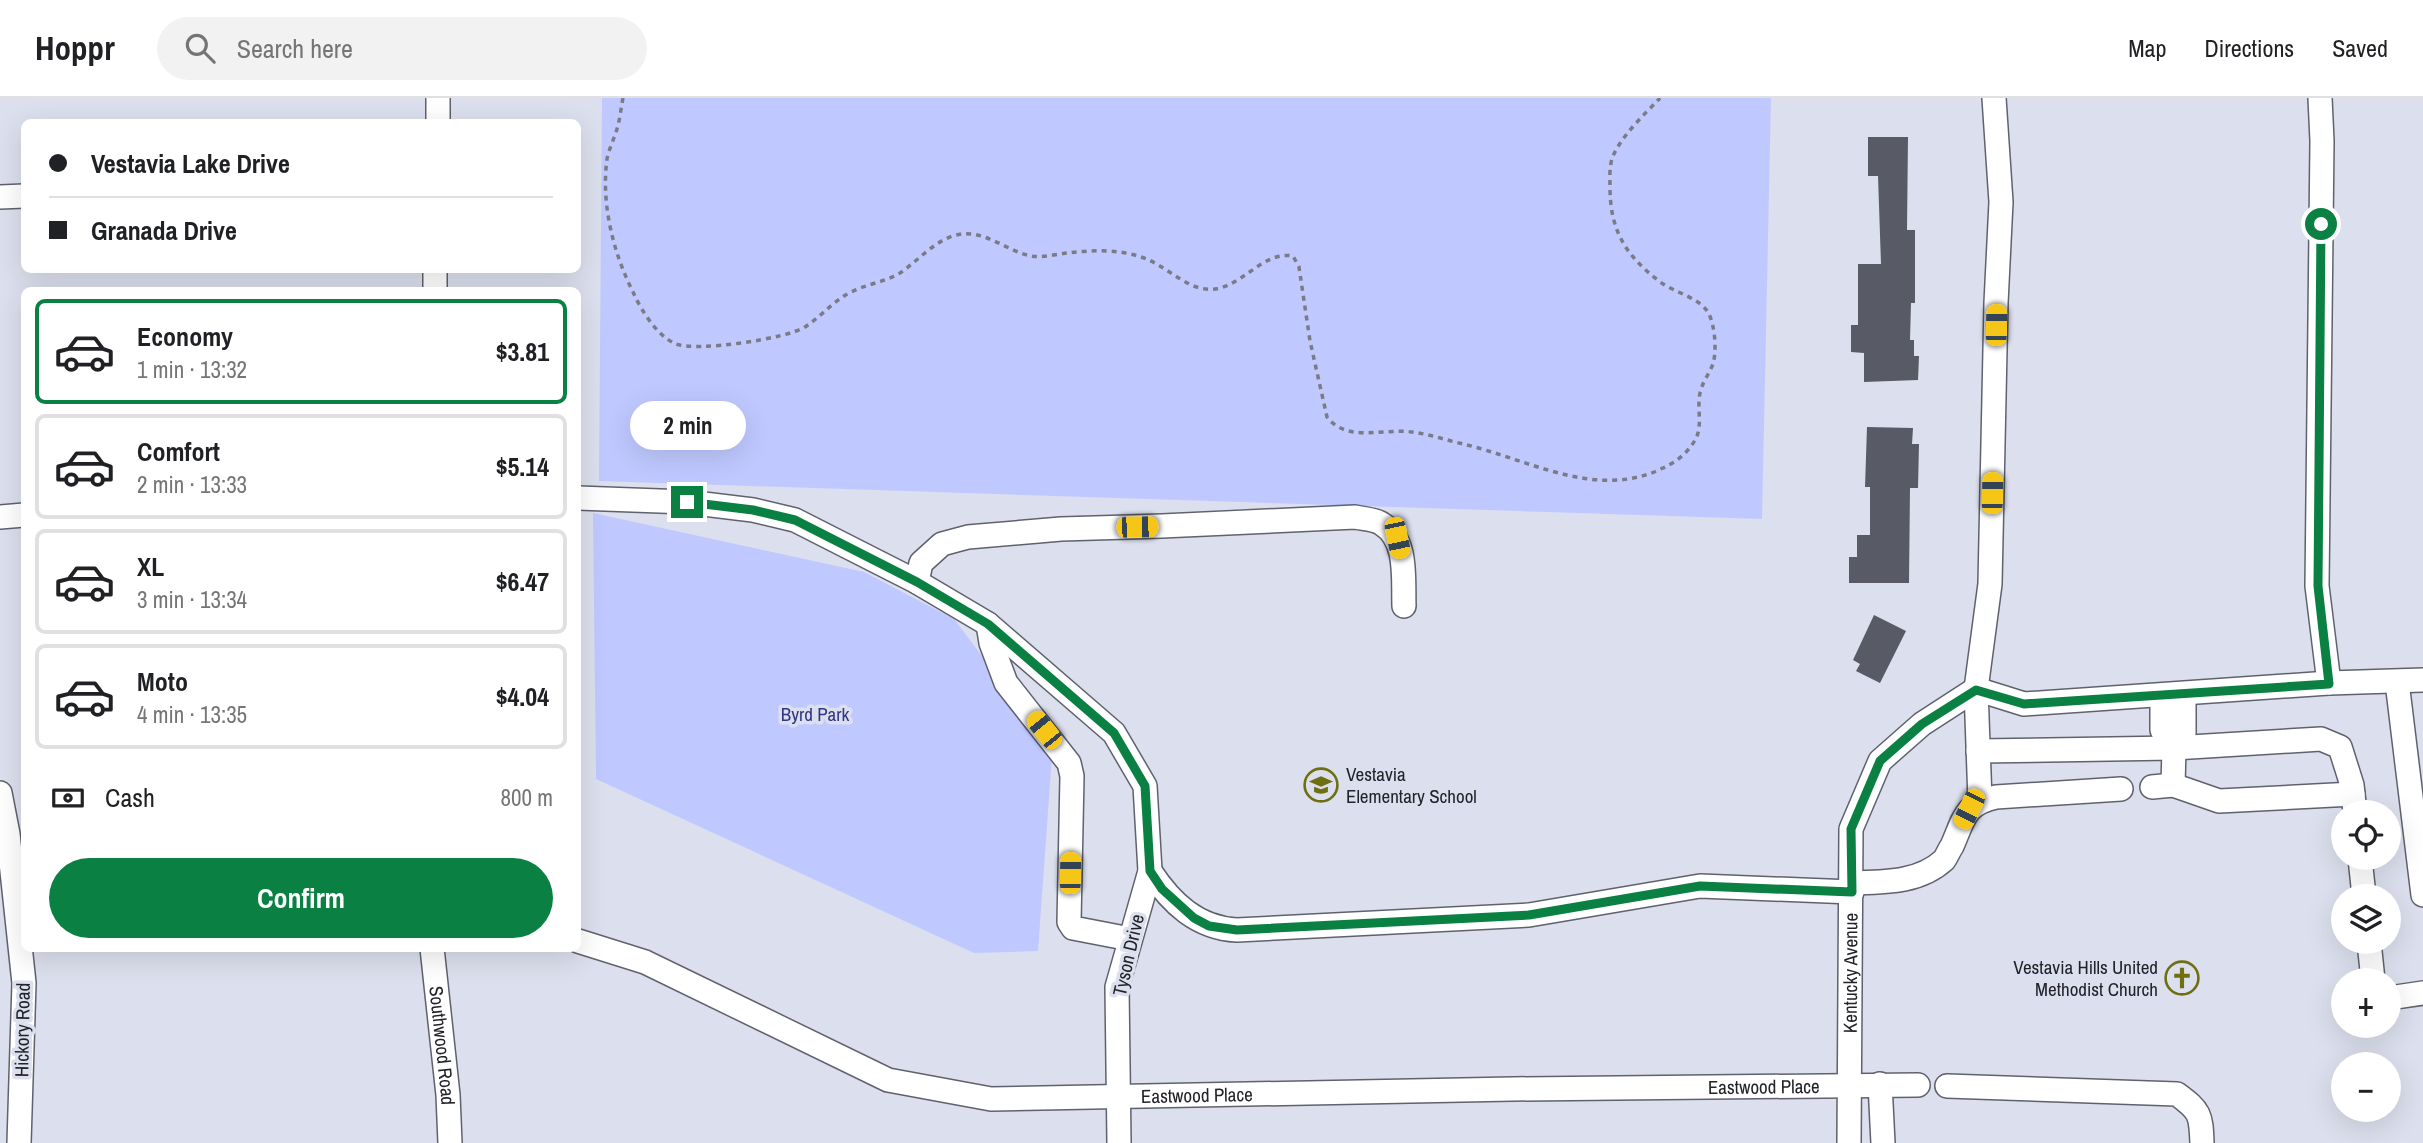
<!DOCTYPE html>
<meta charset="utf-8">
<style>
:root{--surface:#fff;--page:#f2f2f2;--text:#202124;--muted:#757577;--line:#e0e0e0;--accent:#0b8043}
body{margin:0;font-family:"Archivo Narrow",sans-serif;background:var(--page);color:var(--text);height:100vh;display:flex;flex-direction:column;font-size:26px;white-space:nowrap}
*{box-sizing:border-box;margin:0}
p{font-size:23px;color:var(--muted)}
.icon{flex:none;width:38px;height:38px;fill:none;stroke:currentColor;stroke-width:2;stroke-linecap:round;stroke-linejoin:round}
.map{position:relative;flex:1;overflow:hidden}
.sheet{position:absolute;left:21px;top:189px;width:560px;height:665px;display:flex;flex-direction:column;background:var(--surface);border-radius:10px;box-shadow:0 7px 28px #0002}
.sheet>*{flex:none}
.banner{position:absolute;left:21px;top:21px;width:560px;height:154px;border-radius:10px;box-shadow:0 7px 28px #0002;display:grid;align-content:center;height:154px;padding:0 28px;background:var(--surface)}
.tools{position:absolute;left:2331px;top:702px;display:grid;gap:14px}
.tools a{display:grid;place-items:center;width:70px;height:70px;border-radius:50%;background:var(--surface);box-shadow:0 7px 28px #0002;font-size:35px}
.end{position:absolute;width:32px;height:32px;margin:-16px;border:9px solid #0b8043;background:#fff;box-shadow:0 0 0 4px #fff}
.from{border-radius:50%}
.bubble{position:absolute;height:49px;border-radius:24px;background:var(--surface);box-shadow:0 7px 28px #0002;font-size:23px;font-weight:800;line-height:49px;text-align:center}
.car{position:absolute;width:21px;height:42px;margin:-21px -10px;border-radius:9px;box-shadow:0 0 5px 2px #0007;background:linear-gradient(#f5c518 24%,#345 0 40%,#f5c518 0 76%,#345 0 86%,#f5c518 0)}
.banner b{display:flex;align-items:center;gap:24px;height:66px;font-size:26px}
.banner b+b{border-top:2px solid var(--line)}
.banner i{width:18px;height:18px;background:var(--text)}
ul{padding:12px 0 0;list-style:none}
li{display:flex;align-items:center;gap:21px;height:105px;margin:0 14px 10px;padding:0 14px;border:4px solid var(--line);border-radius:10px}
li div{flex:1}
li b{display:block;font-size:26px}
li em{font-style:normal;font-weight:800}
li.selected{border-color:var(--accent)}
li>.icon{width:63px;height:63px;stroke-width:1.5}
.pay{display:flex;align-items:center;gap:18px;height:77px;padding:0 28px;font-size:26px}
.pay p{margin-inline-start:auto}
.primary-button{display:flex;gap:14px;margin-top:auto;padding:14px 28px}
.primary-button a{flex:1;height:80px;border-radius:42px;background:var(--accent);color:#fff;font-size:28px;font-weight:800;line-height:80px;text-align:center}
header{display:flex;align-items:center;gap:42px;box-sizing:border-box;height:98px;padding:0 35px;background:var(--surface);border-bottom:2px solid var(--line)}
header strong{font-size:33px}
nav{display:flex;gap:38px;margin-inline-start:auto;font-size:24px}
.search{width:490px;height:63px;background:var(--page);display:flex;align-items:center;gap:18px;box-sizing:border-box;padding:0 24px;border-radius:38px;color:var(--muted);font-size:26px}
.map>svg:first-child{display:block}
.green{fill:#bfc9ff}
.building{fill:#585a66}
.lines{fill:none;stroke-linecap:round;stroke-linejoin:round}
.minor-casing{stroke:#5f626e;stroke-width:26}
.path{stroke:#7a7b85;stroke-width:3.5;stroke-dasharray:5 5;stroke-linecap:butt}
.minor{stroke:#fff;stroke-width:23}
.route{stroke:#0b8043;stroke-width:9}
.labels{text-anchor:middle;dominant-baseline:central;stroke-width:7;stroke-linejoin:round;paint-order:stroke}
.park-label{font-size:19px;fill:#323585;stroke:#dcdfed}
.poi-label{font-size:19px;fill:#222329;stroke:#dcdfed;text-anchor:start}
.street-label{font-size:19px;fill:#222329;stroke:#dcdfed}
</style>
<header>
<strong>Hoppr</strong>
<div class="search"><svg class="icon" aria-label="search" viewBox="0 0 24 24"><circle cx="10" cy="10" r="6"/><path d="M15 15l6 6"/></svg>Search here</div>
<nav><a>Map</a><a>Directions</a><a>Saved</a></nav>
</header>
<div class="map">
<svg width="2423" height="1045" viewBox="0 0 2423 1045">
<rect width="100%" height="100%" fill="#dcdfed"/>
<!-- green -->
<path class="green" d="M602 0H1771L1762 421 599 383Z
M593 415 864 474 954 521 1004 587 1052 658 1038 853 974 855 596 681Z"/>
<!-- building -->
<path class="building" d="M1868 39H1908L1907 132H1915V205H1911L1910 242H1914V258H1919L1918 282 1864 284V255L1851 254V227H1858V166H1881L1878 78H1868Z
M1867 329 1913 330 1912 346H1919L1918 390H1910L1909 485H1849V459H1857V437H1870V389H1865Z
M1874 517 1906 533 1880 585 1856 573 1860 566 1853 562Z"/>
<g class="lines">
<defs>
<g id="minor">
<path d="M2320 0 2322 43 2317 488 2329 585"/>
<path d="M438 24V0"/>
<path d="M0 99 24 98"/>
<path d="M435 192V172"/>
<path d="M578 400 687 404 753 412 795 422 917 484 988 526 1114 635 1145 688 1150 773 1117 889 1119 1045"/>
<path d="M0 419 24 417"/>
<path d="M917 484 921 465 942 446 968 439 1061 431 1162 428 1355 419C1363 421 1375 421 1382 426 1408 442 1403 480 1404 508"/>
<path d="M988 526 991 545 1006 585 1069 665 1072 678 1069 824 1073 830 1130 841"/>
<path d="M2397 584 2423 797"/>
<path d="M1976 591 2024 606 2329 585 2423 582"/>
<path d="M2162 598V632L2174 650"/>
<path d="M1978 653 2174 650 2321 641 2340 649 2352 687 2355 714"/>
<path d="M2173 687 2174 650 2184 636V596"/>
<path d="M2152 689 2173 687 2219 703 2353 696"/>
<path d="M0 695 8 736 24 885 19 1045"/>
<path d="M1980 703 1976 591 1990 486 1996 205 2001 104 1994 0"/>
<path d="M2360 760 2364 798"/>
<path d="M1150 773C1171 805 1197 830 1237 832L1529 817 1700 788 1852 794"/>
<path d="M1852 785C1884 784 1919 785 1944 762 1947 758 1949 752 1952 748 1964 721 1964 706 1996 699L2121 691"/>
<path id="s1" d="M578 843 645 864 888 982 991 1001 1513 991 1918 987"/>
<path d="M2369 844 2373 882"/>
<path id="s2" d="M432 850 448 997 450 1045"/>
<path d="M2389 900 2423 895"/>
<path d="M1880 986 1883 1045"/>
<path d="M1947 988 2177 996C2200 1013 2201 1016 2202 1045"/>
<path id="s3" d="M1849 1045 1851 731 1880 663 1922 626 1976 591"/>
</g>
</defs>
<!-- minor casing -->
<use href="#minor" class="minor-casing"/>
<!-- path -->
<path class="path" d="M623 0C621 10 620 21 617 31 614 41 609 51 607 61 601 106 613 154 633 194 641 212 657 238 676 246 696 254 786 241 805 229 822 218 833 203 851 194 867 186 885 184 900 175 919 162 934 143 956 137 983 130 1006 153 1031 158 1042 160 1056 156 1068 155 1092 152 1118 151 1141 159 1164 166 1184 189 1206 191 1239 195 1261 152 1293 158L1299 169 1310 243 1327 319C1347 345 1383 330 1412 334 1429 336 1446 342 1463 346 1528 361 1597 403 1663 370 1677 364 1691 352 1697 338 1702 325 1697 309 1700 295 1702 285 1709 276 1713 266 1717 252 1715 227 1708 214 1697 198 1674 195 1659 183 1625 157 1610 132 1610 89 1610 79 1609 68 1613 58 1623 36 1644 17 1660 0"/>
<!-- minor -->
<use href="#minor" class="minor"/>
</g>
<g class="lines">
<!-- route -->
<path class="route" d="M687 404 753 412 795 422 917 484 988 526 1114 635 1145 688 1150 773 1162 791 1194 820 1209 828 1237 832 1529 817 1700 788 1852 794 1851 731 1880 663 1922 626 1976 592 2024 606 2329 586 2318 488 2321 126"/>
</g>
<!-- icons -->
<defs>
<symbol id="school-ring" viewBox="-11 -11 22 22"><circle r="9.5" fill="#dcdfed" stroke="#6f6e10" stroke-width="1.5"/><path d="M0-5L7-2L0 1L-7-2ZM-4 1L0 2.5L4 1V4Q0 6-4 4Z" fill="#6f6e10"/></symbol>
<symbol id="church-ring" viewBox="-11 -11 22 22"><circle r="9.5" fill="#dcdfed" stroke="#6f6e10" stroke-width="1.5"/><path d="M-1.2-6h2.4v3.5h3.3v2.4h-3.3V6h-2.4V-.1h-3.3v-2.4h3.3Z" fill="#6f6e10"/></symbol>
</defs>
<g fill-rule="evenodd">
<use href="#school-ring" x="1302" y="668" width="38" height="38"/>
<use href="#church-ring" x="2163" y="861" width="38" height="38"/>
</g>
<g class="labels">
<!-- park labels -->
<g class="park-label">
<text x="815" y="616">Byrd Park</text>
</g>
<!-- poi labels -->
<g class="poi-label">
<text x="1346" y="676">Vestavia<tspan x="1346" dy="22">Elementary School</tspan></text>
<text x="2158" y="869" text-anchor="end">Vestavia Hills United<tspan x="2158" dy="22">Methodist Church</tspan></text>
</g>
<!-- street labels -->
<g class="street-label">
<text transform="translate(1128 857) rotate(-77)">Tyson Drive</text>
<text stroke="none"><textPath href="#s3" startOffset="170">Kentucky Avenue</textPath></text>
<text transform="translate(22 932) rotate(-89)">Hickory Road</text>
<text stroke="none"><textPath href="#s2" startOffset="98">Southwood Road</textPath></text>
<text stroke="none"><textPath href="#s1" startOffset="1218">Eastwood Place</textPath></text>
<text stroke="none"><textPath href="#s1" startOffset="651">Eastwood Place</textPath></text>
</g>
</g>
</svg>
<div class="tools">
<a><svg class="icon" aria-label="locate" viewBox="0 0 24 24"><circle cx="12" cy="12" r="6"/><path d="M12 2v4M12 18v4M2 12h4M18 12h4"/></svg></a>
<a><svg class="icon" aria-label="layers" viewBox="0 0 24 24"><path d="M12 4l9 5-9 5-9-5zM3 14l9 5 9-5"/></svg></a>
<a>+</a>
<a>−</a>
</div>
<i class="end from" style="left:2321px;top:126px"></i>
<i class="end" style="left:687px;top:404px"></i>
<div class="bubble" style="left:630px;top:303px;width:116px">2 min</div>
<i class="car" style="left:1996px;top:227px;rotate:1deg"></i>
<i class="car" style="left:1992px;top:395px;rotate:1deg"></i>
<i class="car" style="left:1137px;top:429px;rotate:89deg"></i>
<i class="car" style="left:1397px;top:440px;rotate:168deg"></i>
<i class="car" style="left:1044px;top:632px;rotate:321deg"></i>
<i class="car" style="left:1969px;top:711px;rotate:206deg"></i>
<i class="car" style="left:1070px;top:775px;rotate:1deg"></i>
<div class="banner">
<b><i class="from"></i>Vestavia Lake Drive</b>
<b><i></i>Granada Drive</b>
</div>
<section class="sheet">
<ul>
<li class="selected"><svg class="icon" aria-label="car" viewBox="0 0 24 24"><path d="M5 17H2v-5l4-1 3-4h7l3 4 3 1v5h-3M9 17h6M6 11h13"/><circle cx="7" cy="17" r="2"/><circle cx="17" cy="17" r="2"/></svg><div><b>Economy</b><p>1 min · 13:32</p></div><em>$3.81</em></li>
<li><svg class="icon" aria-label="car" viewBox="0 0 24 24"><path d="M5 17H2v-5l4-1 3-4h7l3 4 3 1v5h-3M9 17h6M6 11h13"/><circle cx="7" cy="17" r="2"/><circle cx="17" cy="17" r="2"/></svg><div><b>Comfort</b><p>2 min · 13:33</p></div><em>$5.14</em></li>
<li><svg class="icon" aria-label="car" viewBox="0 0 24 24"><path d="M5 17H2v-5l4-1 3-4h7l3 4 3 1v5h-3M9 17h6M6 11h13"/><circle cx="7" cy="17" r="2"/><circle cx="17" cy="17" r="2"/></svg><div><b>XL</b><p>3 min · 13:34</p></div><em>$6.47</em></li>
<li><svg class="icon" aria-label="car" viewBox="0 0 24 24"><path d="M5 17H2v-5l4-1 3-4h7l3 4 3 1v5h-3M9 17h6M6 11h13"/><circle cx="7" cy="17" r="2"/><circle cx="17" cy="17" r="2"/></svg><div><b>Moto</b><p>4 min · 13:35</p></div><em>$4.04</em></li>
</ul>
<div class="pay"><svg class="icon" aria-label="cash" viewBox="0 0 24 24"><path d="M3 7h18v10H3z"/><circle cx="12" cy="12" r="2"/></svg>Cash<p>800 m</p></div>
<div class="primary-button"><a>Confirm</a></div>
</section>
</div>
